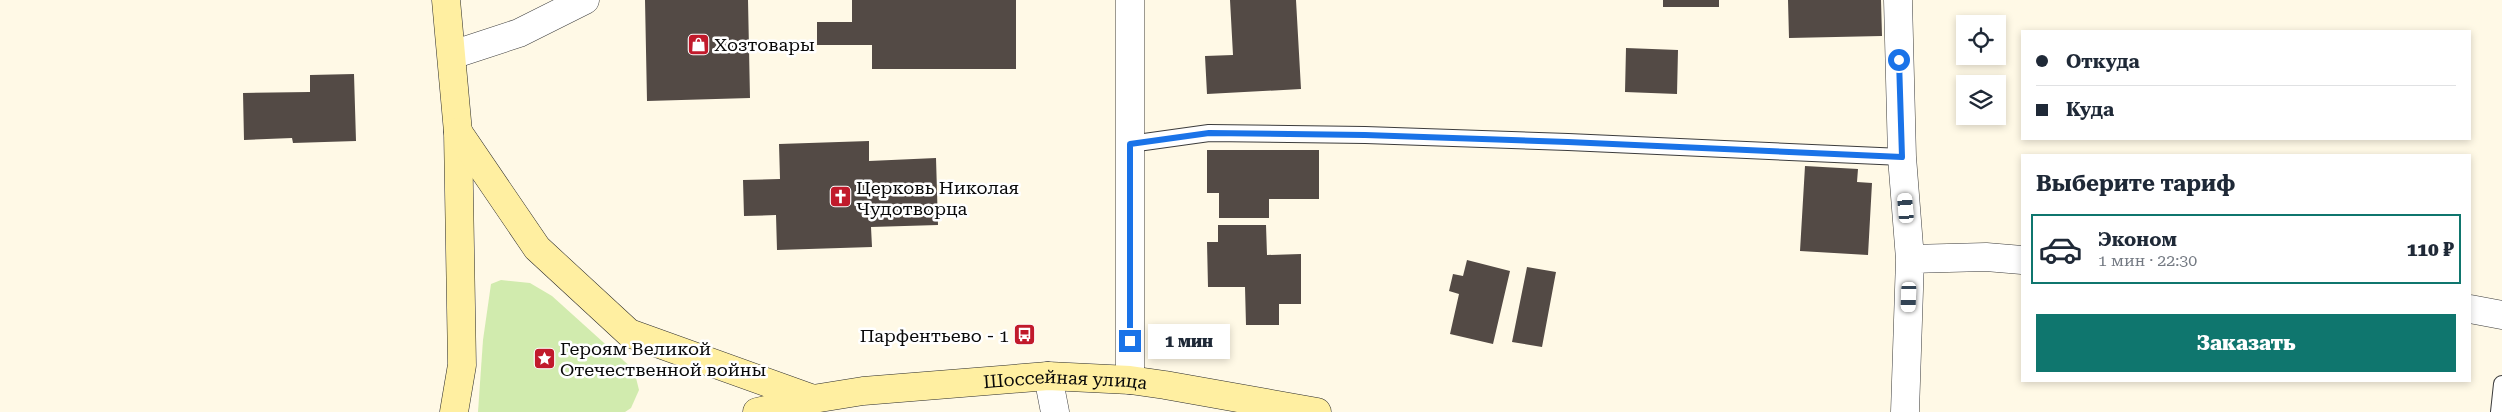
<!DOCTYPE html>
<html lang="ru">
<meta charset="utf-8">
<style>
:root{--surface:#fff;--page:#f6f6f7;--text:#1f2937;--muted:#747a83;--line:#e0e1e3;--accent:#0f766e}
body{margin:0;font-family:"Roboto Serif",serif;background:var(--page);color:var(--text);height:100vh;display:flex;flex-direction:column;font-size:19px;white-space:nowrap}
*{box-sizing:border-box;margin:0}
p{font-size:16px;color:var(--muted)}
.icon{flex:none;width:28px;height:28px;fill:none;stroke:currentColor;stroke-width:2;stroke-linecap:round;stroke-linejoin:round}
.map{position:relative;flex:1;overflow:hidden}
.details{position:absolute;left:2021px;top:154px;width:450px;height:228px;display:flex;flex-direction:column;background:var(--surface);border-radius:0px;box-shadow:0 2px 8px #0003}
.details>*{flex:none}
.banner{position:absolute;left:2021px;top:30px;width:450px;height:110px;border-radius:0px;box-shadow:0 2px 8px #0003;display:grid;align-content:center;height:110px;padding:0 15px;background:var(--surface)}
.controls{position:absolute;left:1956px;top:15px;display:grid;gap:10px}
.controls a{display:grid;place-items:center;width:50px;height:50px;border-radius:0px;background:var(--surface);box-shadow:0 2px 8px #0003;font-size:25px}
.end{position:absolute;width:22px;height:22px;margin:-11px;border:6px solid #1a73e8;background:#fff;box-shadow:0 0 0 2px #fff}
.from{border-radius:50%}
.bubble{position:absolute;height:35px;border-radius:0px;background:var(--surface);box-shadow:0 2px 8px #0003;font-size:16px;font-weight:800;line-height:35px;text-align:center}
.car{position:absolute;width:15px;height:30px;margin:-15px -8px;border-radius:6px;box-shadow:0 0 4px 1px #0007;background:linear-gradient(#fff 24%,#345 0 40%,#fff 0 76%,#345 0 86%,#fff 0)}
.banner b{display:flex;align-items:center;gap:18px;height:48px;font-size:19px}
.banner b+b{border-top:1px solid var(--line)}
.banner i{width:12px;height:12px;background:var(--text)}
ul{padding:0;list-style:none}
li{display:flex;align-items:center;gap:15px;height:70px;margin:0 10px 8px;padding:0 5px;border:2px solid transparent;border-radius:0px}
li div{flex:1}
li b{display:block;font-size:19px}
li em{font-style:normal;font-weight:800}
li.selected{border-color:var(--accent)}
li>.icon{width:45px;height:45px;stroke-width:1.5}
h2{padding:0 15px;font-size:22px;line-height:60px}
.action{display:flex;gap:10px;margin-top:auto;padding:10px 15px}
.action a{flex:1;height:58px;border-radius:0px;background:var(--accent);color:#fff;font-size:20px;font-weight:800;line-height:58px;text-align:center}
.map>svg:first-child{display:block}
.green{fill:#d1ebae}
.building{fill:#534a45}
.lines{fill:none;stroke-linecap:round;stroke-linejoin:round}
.lane-casing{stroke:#3c3c3c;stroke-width:18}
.street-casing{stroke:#3c3c3c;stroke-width:29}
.secondary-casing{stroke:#2b2b2b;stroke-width:29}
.lane{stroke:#fff;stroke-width:16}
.street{stroke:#fff;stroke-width:28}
.secondary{stroke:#ffefa1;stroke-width:28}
.route{stroke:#1a73e8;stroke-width:6}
.labels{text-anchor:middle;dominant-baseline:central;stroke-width:5;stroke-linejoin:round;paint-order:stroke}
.poi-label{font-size:18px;fill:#090909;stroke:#fff;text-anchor:start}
.street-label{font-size:18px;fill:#090909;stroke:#fff}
</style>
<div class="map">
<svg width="2502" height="412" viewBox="0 0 2502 412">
<rect width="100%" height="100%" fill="#fff9e6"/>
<!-- green -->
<path class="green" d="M501 280 530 283 552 296 634 370 639 390 631 408 625 412H478L483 340 491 284Z"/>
<!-- building -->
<path class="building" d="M645 0H748L750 98 647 101Z
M852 0H1016V69H872V45H817V22H852Z
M1230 0H1296L1301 89 1207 94 1205 56 1233 55Z
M1663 0H1719V7H1663Z
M1788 0H1881L1882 36 1789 38Z
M1626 48 1678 50 1677 94 1625 92Z
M354 74 356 141 293 143 292 138 244 140 243 93 310 92V75Z
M869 141V161L936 158 938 225 871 227 872 247 777 250 776 215 744 216 743 180 780 179 779 144Z
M1207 150H1319V199H1269V218H1219V193H1207Z
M1805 166 1858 169 1857 182 1872 183 1868 255 1800 251Z
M1218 225H1266L1267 255 1301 254V304H1279V325H1246L1245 287H1208L1207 242H1218Z
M1467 260 1510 271 1493 344 1450 334 1459 294 1449 291 1453 274 1463 276Z
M1527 267 1556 272 1542 347 1512 342Z"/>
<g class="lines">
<defs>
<path id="lane" d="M1130 144 1209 133 1365 135 1568 142 1902 157
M2499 412 2502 384"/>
<path id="street" d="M1898 0 1902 157 1910 259 1905 412
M452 55 519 33 585 0
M1910 259 1986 257 2022 260
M2470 309 2502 315
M1048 376 1055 412
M1130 380V0"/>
<g id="secondary">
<path d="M446 0 458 132 462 365 454 412"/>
<path d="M458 132 537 248 629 333 813 399"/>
<path id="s1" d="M757 412 813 399 863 391 1048 376 1130 380 1165 385 1317 412"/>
</g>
</defs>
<!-- lane casing -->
<use href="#lane" class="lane-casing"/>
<!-- street casing -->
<use href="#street" class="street-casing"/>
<!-- secondary casing -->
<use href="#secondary" class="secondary-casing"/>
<!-- lane -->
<use href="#lane" class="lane"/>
<!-- street -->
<use href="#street" class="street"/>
<!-- secondary -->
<use href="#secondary" class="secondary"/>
</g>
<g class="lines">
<!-- route -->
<path class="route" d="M1130 341V144L1209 133 1365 135 1568 142 1902 157 1899 60"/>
</g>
<!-- icons -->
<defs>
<symbol id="shop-square" viewBox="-11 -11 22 22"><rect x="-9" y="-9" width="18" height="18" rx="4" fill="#c11a2b" stroke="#fff"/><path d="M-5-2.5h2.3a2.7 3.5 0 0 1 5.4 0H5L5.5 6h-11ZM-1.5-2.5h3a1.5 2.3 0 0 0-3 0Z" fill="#fff"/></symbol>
<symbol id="church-square" viewBox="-11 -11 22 22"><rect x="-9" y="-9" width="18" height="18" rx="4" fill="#c11a2b" stroke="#fff"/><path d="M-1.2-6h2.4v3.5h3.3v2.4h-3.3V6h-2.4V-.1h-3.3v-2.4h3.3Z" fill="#fff"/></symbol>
<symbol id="bus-square" viewBox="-11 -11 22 22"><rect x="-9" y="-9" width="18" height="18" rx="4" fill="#c11a2b" stroke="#fff"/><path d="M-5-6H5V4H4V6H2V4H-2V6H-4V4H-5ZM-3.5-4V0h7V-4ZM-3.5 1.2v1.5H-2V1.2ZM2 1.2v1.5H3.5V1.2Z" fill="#fff"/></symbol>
<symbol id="sight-square" viewBox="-11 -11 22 22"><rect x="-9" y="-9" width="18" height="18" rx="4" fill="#c11a2b" stroke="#fff"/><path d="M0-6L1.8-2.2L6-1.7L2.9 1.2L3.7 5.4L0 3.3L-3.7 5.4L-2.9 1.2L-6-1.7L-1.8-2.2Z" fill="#fff"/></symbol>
</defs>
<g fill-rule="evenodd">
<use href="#shop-square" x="686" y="32" width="25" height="25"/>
<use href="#church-square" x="828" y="184" width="25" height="25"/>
<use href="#bus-square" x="1012" y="322" width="25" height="25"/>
<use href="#sight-square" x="532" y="346" width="25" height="25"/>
</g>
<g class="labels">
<!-- poi labels -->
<g class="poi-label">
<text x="714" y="44">Хозтовары</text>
<text x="856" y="187">Церковь Николая<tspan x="856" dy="21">Чудотворца</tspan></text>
<text x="1009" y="335" text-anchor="end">Парфентьево - 1</text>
<text x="560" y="348">Героям Великой<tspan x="560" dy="21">Отечественной войны</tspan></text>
</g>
<!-- street labels -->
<g class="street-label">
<text stroke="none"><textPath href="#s1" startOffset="311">Шоссейная улица</textPath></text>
</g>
</g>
</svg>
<div class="controls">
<a><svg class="icon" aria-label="locate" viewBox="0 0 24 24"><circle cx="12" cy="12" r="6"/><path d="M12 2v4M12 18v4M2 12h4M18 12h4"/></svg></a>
<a><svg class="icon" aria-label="layers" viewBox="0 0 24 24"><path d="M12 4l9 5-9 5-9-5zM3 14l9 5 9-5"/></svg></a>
</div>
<i class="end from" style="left:1899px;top:60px"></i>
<i class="end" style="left:1130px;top:341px"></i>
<div class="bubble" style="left:1148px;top:324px;width:82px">1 мин</div>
<i class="car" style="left:1906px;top:208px;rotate:355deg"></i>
<i class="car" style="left:1909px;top:297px;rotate:182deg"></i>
<div class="banner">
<b><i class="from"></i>Откуда</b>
<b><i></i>Куда</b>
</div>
<section class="details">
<h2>Выберите тариф</h2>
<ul>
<li class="selected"><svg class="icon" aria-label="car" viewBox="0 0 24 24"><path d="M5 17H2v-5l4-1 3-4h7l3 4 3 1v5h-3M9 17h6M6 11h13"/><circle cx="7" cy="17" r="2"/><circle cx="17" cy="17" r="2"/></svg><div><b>Эконом</b><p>1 мин · 22:30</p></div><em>110 ₽</em></li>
</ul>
<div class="action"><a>Заказать</a></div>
</section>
</div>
